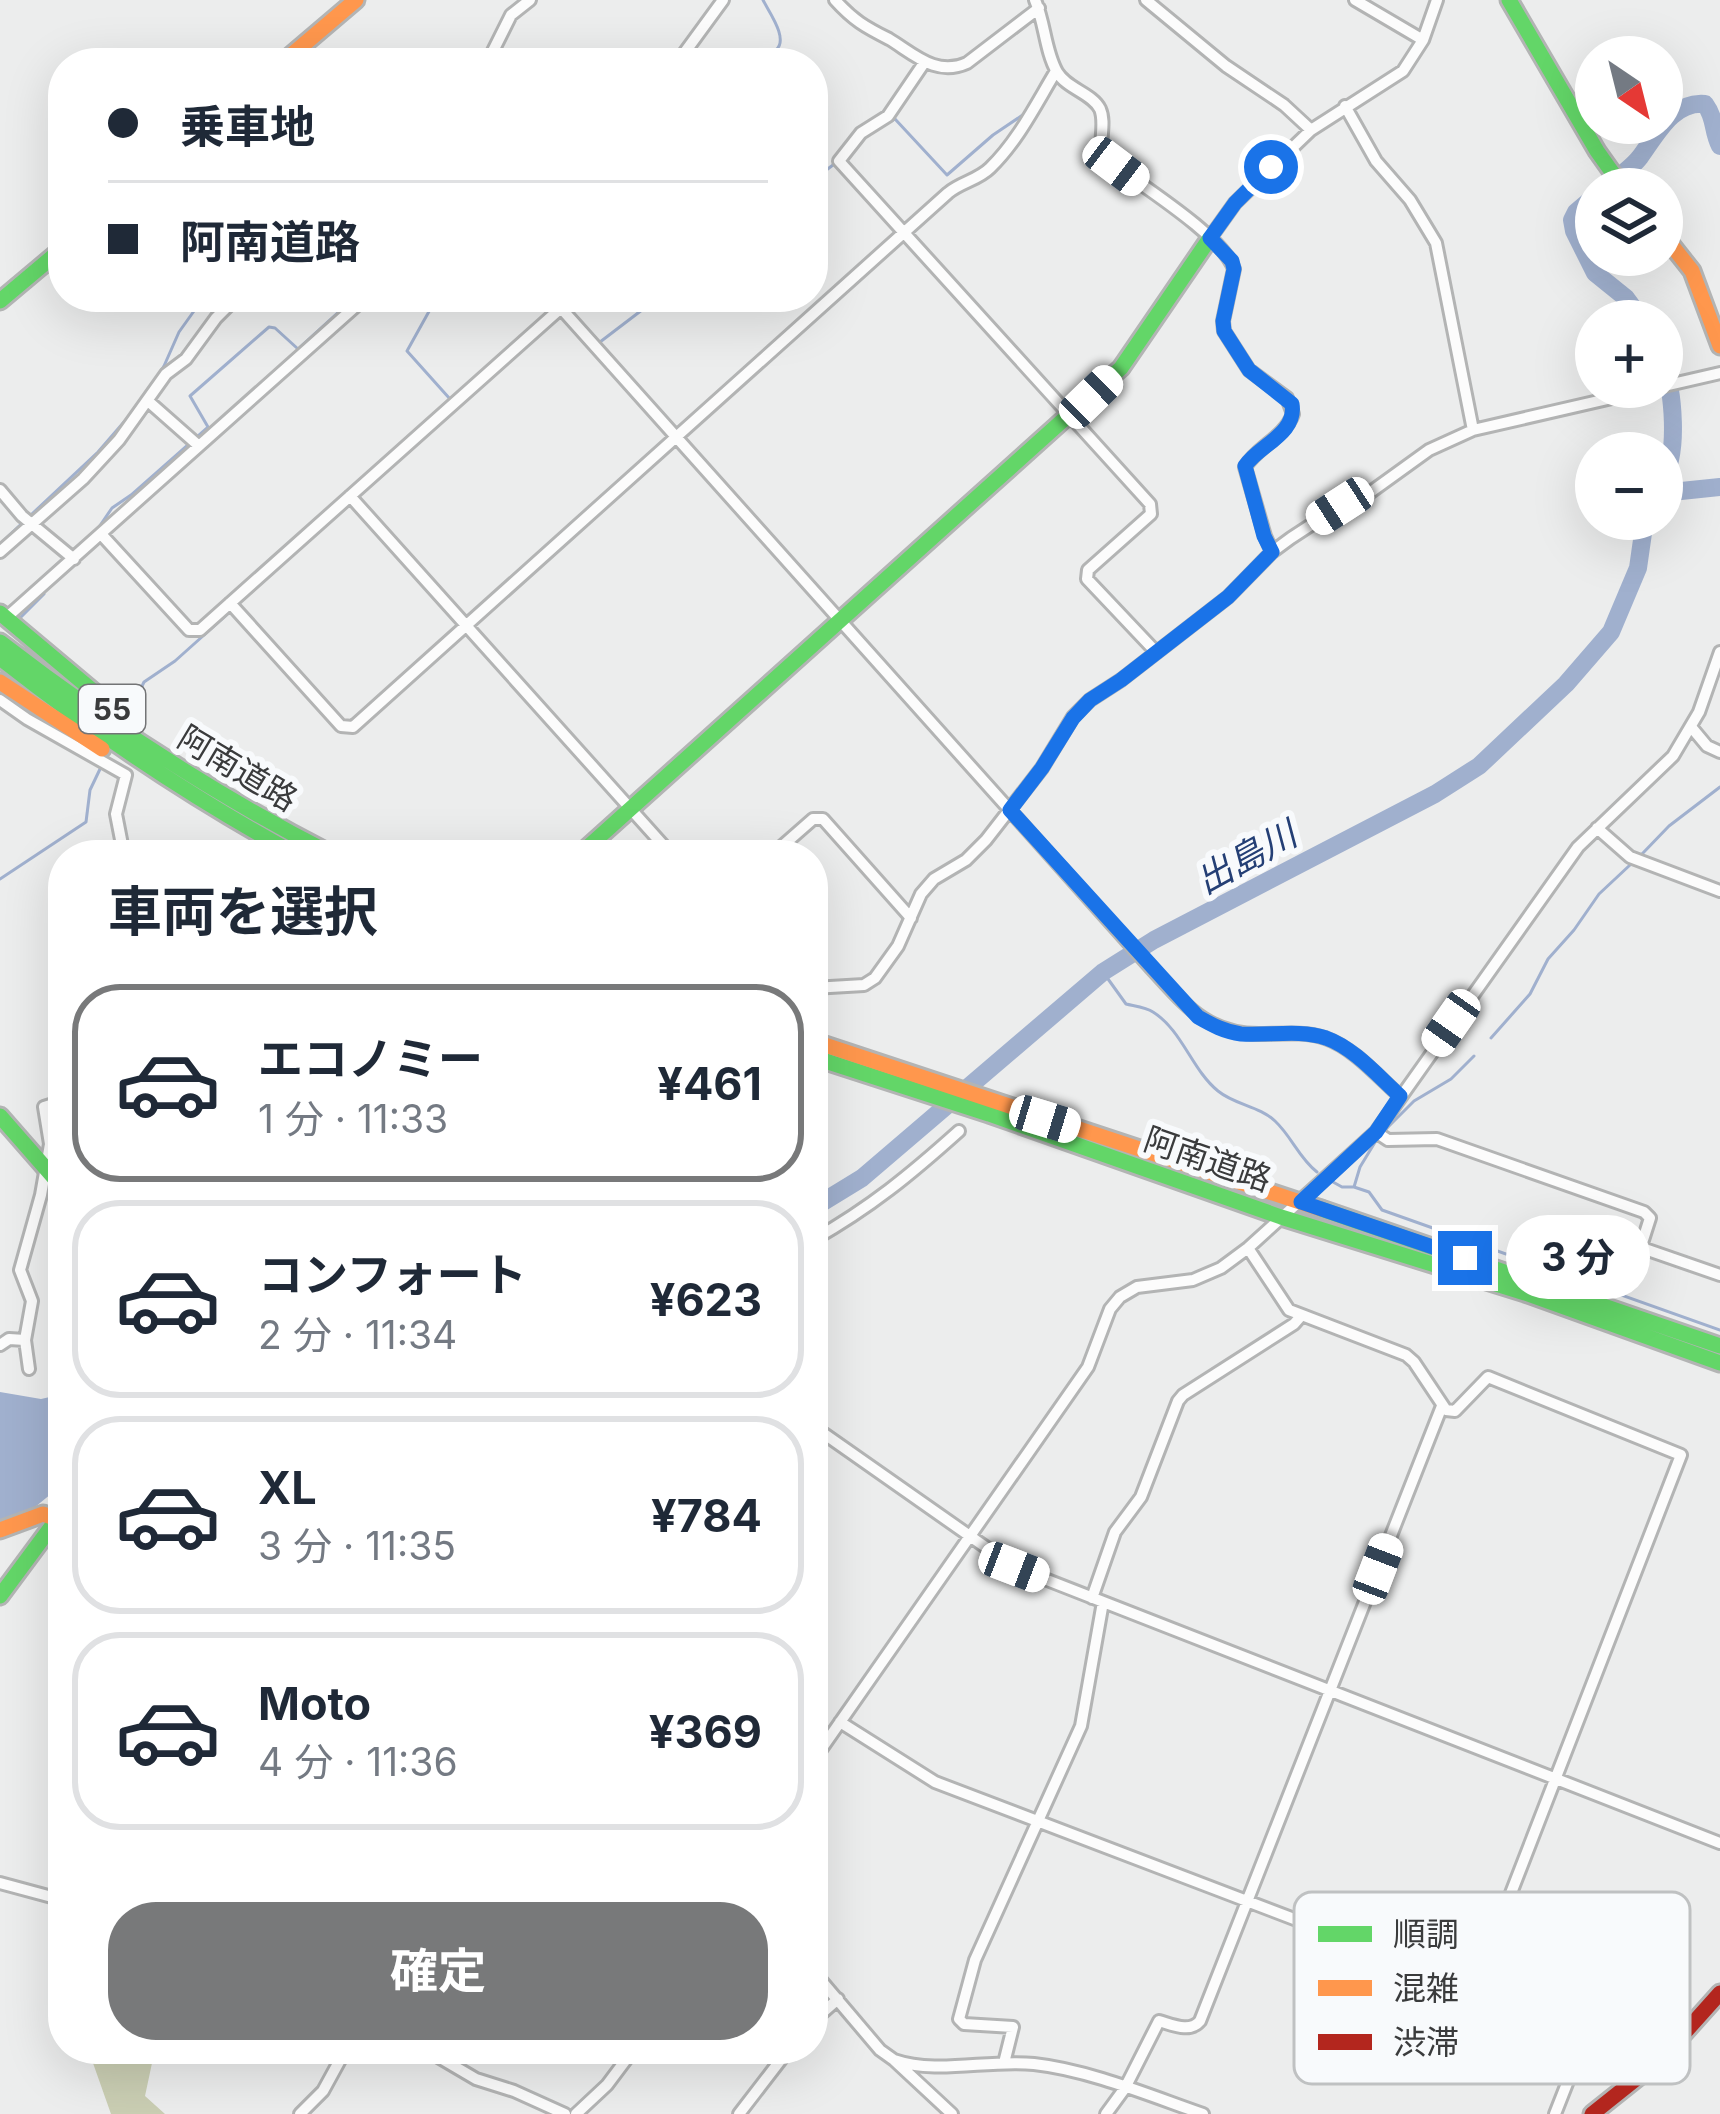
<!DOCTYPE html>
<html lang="ja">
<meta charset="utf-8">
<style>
:root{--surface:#fff;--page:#f6f6f7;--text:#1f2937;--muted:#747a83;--line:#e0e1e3;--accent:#78797a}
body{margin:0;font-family:Inter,"Noto Sans JP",sans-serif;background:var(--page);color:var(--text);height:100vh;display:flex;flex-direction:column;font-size:45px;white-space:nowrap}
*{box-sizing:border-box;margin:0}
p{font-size:39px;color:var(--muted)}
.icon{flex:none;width:66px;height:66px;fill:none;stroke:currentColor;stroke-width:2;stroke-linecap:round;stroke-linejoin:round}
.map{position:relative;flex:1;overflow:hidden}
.details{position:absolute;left:48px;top:840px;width:780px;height:1224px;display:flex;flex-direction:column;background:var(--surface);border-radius:48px;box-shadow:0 12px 48px #0002}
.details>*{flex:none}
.top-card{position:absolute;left:48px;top:48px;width:780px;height:264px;border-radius:48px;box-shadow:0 12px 48px #0002;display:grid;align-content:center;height:264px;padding:0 60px;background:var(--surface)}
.needle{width:78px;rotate:145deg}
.tools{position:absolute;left:1575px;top:36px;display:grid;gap:24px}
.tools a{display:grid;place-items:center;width:108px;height:108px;border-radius:50%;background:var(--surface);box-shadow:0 12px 48px #0002;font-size:60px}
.end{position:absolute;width:54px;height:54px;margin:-27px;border:15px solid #1a73e8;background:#fff;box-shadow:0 0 0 6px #fff}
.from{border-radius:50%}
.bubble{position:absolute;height:84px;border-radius:42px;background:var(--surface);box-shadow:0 12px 48px #0002;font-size:39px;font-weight:700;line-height:84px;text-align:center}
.car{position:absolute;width:36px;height:72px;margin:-36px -18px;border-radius:15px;box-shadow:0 0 9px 3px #0007;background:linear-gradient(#fff 24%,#345 0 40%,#fff 0 76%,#345 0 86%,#fff 0)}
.top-card b{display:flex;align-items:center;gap:42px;height:114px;font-size:45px}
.top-card b+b{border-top:3px solid var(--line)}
.top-card i{width:30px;height:30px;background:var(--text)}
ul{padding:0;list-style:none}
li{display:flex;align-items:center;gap:36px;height:198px;margin:0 24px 18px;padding:0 36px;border:6px solid var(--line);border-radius:48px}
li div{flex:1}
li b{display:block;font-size:45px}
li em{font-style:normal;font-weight:700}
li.current{border-color:var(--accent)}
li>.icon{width:108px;height:108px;stroke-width:1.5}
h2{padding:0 60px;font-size:54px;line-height:144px}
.action{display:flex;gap:24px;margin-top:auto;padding:24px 60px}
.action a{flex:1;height:138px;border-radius:48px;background:var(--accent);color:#fff;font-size:48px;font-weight:700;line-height:138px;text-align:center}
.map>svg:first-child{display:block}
.forest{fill:#caceb3}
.water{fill:#a0b0ce}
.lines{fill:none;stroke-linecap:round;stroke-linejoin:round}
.stream{stroke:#a0b0ce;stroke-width:3}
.river{stroke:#a0b0ce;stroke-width:18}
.street-casing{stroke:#b3b4b4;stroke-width:16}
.fast-casing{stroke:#b3b4b4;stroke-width:21}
.slow-casing{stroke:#b3b4b4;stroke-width:21}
.jam-casing{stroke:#b3b4b4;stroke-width:21}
.street{stroke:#fcfcfc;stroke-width:10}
.fast{stroke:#63d668;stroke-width:15}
.slow{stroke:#ff974d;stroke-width:15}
.jam{stroke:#b3261e;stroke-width:15}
.route{stroke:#1a73e8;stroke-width:15}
.labels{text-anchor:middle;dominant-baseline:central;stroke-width:12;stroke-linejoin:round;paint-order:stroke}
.shield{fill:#f8fafc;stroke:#737476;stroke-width:3}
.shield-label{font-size:30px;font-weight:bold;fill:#3a3b3c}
.street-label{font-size:33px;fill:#3a3b3c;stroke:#f8fafc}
.water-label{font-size:36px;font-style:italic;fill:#243f75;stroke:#f8fafc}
.key{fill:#f8fafc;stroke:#bfc1c2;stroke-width:3}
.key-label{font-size:33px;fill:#3a3b3c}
</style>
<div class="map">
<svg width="1720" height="2114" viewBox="0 0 1720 2114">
<rect width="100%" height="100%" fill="#eceded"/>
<!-- forest -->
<path class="forest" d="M88 2049H155L145 2096 165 2114H111Z"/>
<!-- water -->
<path class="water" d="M0 1392 41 1399 63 1394V1449L52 1454 57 1489 29 1512 0 1523Z"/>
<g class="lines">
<!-- stream -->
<path class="stream" d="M312 63 315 51
M757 63 756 60C762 56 770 55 776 50 789 39 769 12 763 0
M877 129 895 119 947 175 993 135 1027 112
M813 180 833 165
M437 297 407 351 450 399
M600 342 659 297
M150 388 164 366 179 332 204 297
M0 544 98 452 130 415
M72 552 97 530 112 508 131 495 208 427 190 396 269 327 275 328 298 349 355 297
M40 580 64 558
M239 603 419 441
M20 618 44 594
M132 707 144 682 175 661 232 610
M1642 854 1669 826 1720 787
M0 879 86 822 90 790 101 767
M1103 972 1126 1004C1134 1006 1146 1007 1153 1012 1182 1030 1192 1070 1218 1091 1235 1105 1259 1106 1275 1121 1292 1137 1299 1158 1317 1172
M1491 1038 1530 994 1548 959 1574 930 1599 894 1630 865
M1384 1131 1414 1101 1451 1079 1474 1056
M1333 1182 1342 1187H1354L1360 1167 1377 1139
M1354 1187 1369 1192 1382 1210 1720 1330"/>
<!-- river -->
<path class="river" d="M1603 189C1615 179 1631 169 1640 157 1657 134 1673 101 1705 104 1716 119 1712 131 1720 146
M1596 195 1576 212 1572 220 1574 231 1595 273 1626 298 1643 321
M1662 362C1674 390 1679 455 1662 480
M1662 493 1720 487
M813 1208 862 1178 1103 972 1154 940 1435 794 1479 766 1566 684 1611 632 1638 568 1645 519"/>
<defs>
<path id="street" d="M835 0C853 20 865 27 889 39 914 54 936 77 967 63L1039 8
M1035 0C1045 23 1045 51 1057 72 1067 89 1092 93 1100 109 1106 122 1099 141 1102 156 1135 182 1221 233 1234 269L1223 321 1224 331 1249 370 1287 398 1293 414C1284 438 1258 446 1245 467L1265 536 1272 552
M1146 0 1226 66 1284 105 1311 130
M1355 0 1423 40
M487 63 511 15 530 0
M677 63 723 0
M924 63 888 116 861 133 839 161 1150 504 1151 514 1088 570 1087 579 1156 652
M1345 106 1376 161 1410 200 1436 243 1473 430
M1210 238 1235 203 1311 130 1403 71 1423 40 1437 0
M551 297 1150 967C1184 1003 1205 1034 1259 1034 1281 1034 1304 1031 1325 1038 1354 1048 1377 1076 1400 1096
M148 401 199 446
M0 490 22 516 74 559
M350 496 672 855
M101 534 189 630H200L561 308
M0 552 83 479 119 440 166 374 186 359 216 318 237 297
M230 603 341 726 353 727 948 193C961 182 978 180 990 168 1018 141 1036 104 1056 71
M6 618 366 297
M0 700 27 719 126 775 116 814 124 855
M1692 728 1707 746 1720 752
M1597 828 1630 857 1720 891
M772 855 813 819H823L911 918
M813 988 864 985 875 978 898 946 921 894 934 879 966 860 986 840 1042 768 1073 717 1090 700 1121 680 1228 597 1272 552 1291 538 1340 506 1368 494 1429 450 1473 430 1720 373
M1376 1132 1388 1140 1437 1139 1644 1212 1650 1218 1642 1243 1645 1249 1720 1275
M813 1240C871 1207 910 1175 959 1131
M1248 1248 1289 1310 1406 1355 1414 1362 1446 1410 1455 1411 1488 1377 1681 1455 1468 2004
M0 1345 9 1339 25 1340
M29 1369 25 1340 32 1301 20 1270 41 1195 50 1144 44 1107 63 1101
M813 1426 1014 1567 1720 1843
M1092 1598 1115 1532 1141 1497 1178 1401 1183 1395 1294 1324 1301 1316
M840 1722 935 1782 1344 1938 1374 1960 1432 1992 1578 2049 1579 2053 1555 2114
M813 1761 1088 1367 1110 1309 1120 1297 1137 1287 1193 1280 1221 1268 1248 1248 1376 1132 1578 847 1673 756 1699 712 1720 652
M0 1883 63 1900
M813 1971 880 2050 894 2060 952 2114
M813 2021 838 1999
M425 2049 476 2079 514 2091 565 2114
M894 2060C938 2075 988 2059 1034 2064 1089 2070 1151 2096 1203 2114
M1004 2063 1013 2027 964 2024 959 2019 975 1960 1081 1726 1103 1602
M300 2114 323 2091 346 2049
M576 2114 607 2085 634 2049
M739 2114 789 2049
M1106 2114 1125 2088 1159 2021C1173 2025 1190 2033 1200 2021L1442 1406"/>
<path id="fast" d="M1509 0 1597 151 1624 189
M0 301 63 248
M0 613 130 722
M0 642C105 723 215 795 333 855
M0 658C94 732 192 798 297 855
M579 855 1121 368 1210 238
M813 1057 989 1114 1281 1217 1525 1293 1720 1363
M0 1116 63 1188
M1321 1209 1720 1346
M0 1596 63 1511"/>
<path id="slow" d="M282 63 356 0
M1662 233 1692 271 1720 346
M0 682 102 749
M813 1041 1321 1209
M0 1530 43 1514 57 1519"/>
<path id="jam" d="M1592 2114 1661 2059 1720 1993"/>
</defs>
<!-- street casing -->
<use href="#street" class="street-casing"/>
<!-- fast casing -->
<use href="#fast" class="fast-casing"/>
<!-- slow casing -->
<use href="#slow" class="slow-casing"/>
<!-- jam casing -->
<use href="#jam" class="jam-casing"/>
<!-- street -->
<use href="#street" class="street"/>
<!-- fast -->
<use href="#fast" class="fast"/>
<!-- slow -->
<use href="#slow" class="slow"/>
<!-- jam -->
<use href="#jam" class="jam"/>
</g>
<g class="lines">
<!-- route -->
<path class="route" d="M1271 167 1235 203 1210 238 1232 261 1234 269 1223 321 1224 331 1249 370 1292 404C1297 434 1259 445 1245 466L1264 536 1272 552 1228 597 1121 680 1090 700 1073 718 1042 768 1010 810 1198 1017C1212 1025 1225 1032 1241 1034 1270 1036 1298 1029 1326 1038 1354 1048 1378 1076 1400 1096L1376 1132 1301 1202 1465 1258"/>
</g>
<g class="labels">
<!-- shield labels -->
<rect class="shield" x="79" y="685" width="66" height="48" rx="9"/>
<g class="shield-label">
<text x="112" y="709">55</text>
</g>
<!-- street labels -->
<g class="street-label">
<text transform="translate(238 768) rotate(31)">阿南道路</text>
<text transform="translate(1208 1159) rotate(19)">阿南道路</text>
</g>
<!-- water labels -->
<g class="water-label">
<text transform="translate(1246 857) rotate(-29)">出島川</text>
</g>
</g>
<!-- legend -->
<rect x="1294" y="1892" width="396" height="192" rx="18" class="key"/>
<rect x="1318" y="1926" width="54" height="16" fill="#63d668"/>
<rect x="1318" y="1980" width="54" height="16" fill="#ff974d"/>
<rect x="1318" y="2034" width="54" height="16" fill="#b3261e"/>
<g class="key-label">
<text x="1393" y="1946">順調</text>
<text x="1393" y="2000">混雑</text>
<text x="1393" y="2054">渋滞</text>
</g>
</svg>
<div class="tools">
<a><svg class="needle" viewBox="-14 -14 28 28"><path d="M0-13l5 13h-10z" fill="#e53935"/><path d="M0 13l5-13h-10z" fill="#747a83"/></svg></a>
<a><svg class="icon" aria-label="layers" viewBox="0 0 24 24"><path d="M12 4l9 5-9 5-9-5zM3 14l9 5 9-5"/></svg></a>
<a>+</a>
<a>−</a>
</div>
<i class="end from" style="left:1271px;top:167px"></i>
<i class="end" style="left:1465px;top:1258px"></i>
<div class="bubble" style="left:1506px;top:1215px;width:144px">3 分</div>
<i class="car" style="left:1116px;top:166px;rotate:127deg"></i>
<i class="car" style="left:1091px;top:397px;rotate:46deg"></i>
<i class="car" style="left:1340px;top:506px;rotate:237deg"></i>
<i class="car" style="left:1451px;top:1023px;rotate:215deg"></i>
<i class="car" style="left:1045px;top:1119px;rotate:107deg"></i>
<i class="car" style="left:1014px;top:1567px;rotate:111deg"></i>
<i class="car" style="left:1378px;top:1569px;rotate:21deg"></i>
<div class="top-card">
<b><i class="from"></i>乗車地</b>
<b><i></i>阿南道路</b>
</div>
<section class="details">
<h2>車両を選択</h2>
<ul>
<li class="current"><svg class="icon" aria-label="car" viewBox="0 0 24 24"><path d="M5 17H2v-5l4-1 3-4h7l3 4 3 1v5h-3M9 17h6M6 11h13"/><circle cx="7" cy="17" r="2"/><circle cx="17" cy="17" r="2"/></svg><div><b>エコノミー</b><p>1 分 · 11:33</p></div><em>¥461</em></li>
<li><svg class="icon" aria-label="car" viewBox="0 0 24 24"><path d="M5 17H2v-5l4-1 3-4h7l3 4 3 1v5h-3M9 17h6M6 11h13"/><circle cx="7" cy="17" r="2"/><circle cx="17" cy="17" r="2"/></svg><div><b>コンフォート</b><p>2 分 · 11:34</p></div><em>¥623</em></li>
<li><svg class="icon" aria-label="car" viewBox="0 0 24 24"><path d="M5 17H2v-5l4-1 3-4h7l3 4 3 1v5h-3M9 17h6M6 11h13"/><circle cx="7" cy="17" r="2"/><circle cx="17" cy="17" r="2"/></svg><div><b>XL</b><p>3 分 · 11:35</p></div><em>¥784</em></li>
<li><svg class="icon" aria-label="car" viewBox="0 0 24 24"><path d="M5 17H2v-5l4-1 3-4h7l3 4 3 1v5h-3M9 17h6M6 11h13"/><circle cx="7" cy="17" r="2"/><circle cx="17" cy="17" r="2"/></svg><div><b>Moto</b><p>4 分 · 11:36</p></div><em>¥369</em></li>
</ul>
<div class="action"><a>確定</a></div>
</section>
</div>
